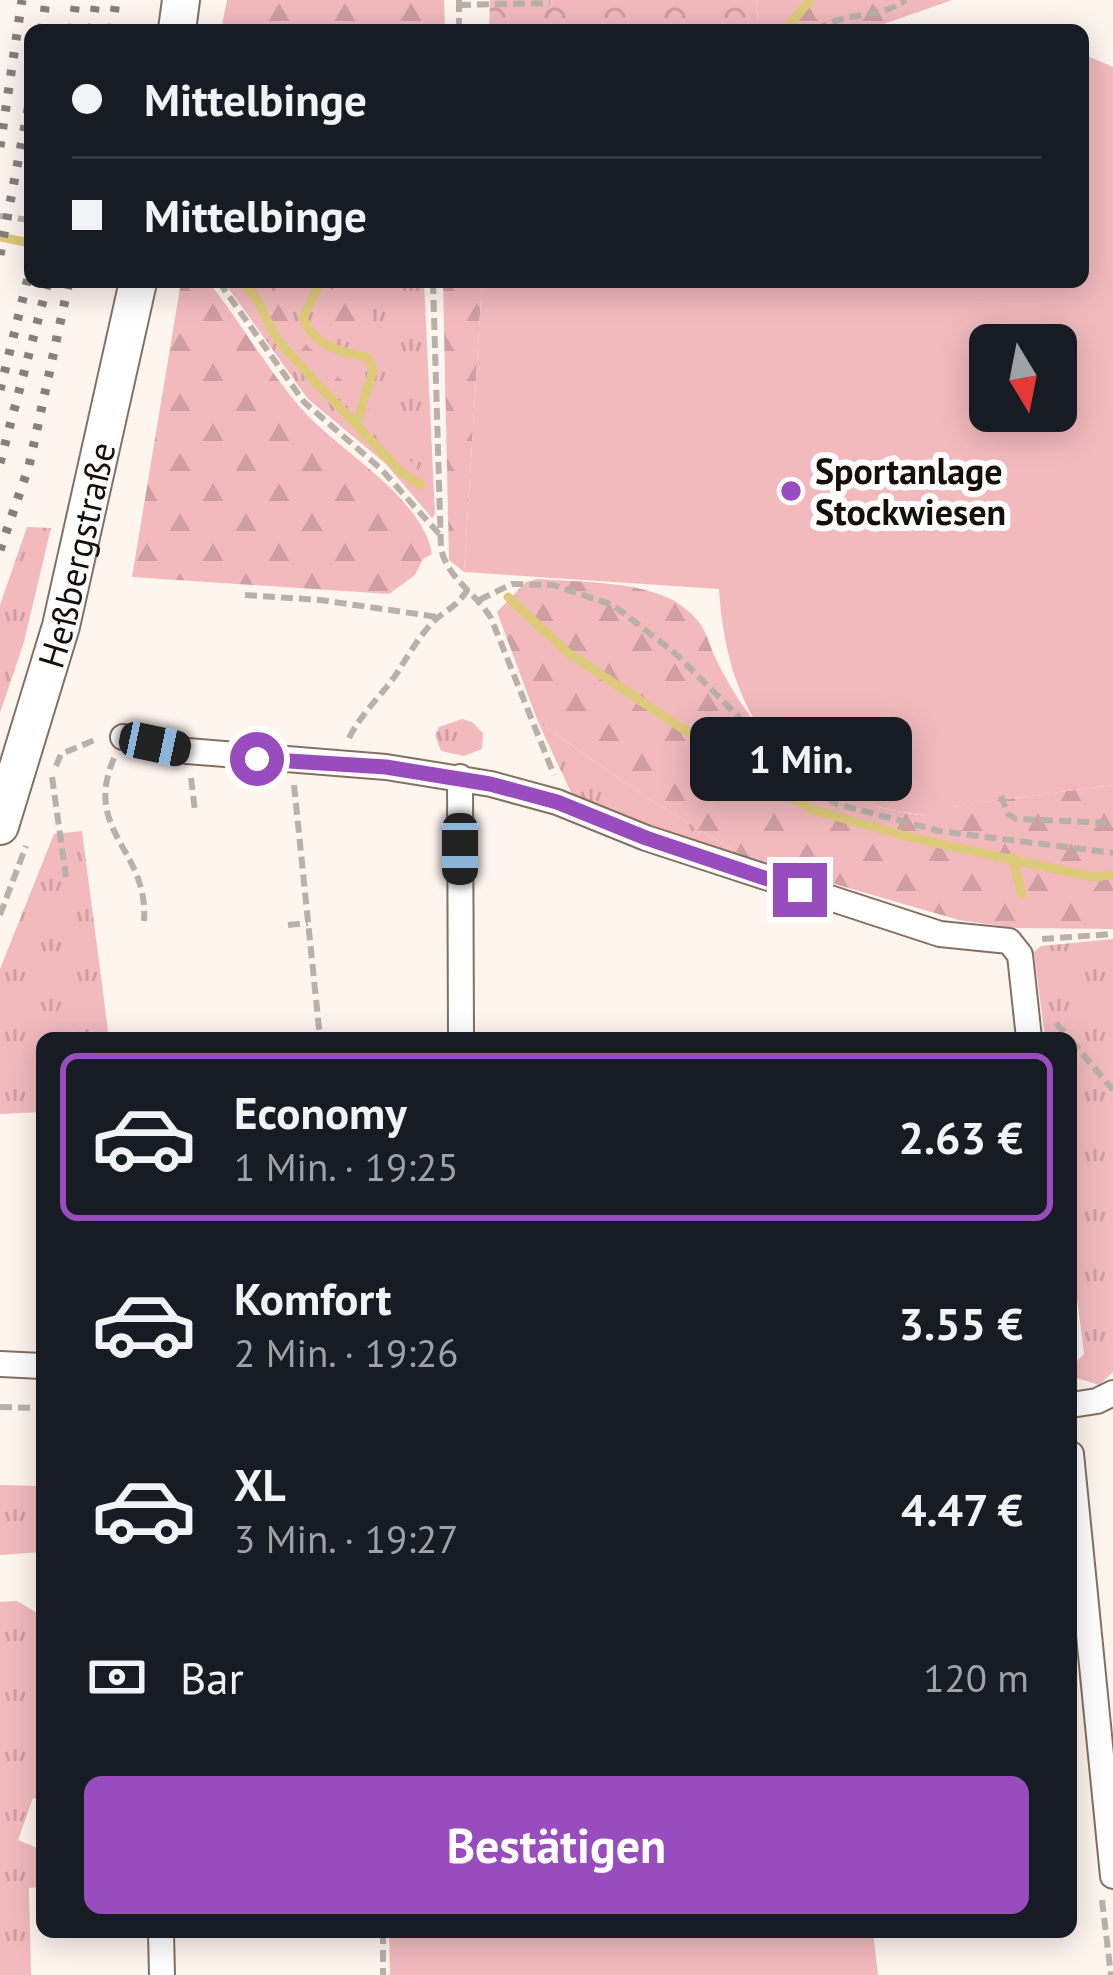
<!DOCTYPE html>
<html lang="de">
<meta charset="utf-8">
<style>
:root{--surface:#171b24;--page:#242831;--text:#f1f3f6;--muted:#9ea1a6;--line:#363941;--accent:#994cbd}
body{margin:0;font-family:"PT Sans",sans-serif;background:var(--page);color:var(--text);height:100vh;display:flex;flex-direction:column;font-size:45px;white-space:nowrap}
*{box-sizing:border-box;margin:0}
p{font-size:39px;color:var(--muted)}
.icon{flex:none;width:66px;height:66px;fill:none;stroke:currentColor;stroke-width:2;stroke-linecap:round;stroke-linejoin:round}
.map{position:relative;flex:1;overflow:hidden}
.panel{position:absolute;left:36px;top:1032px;width:1041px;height:906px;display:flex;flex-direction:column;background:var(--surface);border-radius:18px;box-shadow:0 6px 30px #0003}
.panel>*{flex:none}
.guide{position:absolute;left:24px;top:24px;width:1065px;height:264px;border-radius:18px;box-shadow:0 6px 30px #0003;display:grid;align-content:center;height:264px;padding:0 48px;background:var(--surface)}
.needle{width:78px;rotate:170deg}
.buttons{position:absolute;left:969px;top:324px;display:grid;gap:24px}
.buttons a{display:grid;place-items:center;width:108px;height:108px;border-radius:18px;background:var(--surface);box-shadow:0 6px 30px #0003;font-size:60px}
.end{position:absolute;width:54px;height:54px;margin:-27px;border:15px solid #994cbd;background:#fff;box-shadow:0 0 0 6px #fff}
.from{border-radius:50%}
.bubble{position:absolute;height:84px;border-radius:18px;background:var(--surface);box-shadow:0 6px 30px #0003;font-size:39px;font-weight:700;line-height:84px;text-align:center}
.car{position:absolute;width:36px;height:72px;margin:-36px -18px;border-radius:15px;box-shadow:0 0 9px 3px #0007;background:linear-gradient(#222 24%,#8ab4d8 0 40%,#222 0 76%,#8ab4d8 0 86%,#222 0)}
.guide b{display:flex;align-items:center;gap:42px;height:114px;font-size:45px}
.guide b+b{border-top:3px solid var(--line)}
.guide i{width:30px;height:30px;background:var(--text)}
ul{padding:21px 0 0;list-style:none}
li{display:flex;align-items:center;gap:36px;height:168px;margin:0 24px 18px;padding:0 24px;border:6px solid transparent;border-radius:18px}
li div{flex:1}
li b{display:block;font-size:45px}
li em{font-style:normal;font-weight:700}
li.current{border-color:var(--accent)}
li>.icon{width:108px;height:108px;stroke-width:1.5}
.pay{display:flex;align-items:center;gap:30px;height:132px;padding:0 48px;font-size:45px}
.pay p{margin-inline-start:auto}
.primary-button{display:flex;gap:24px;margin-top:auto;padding:24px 48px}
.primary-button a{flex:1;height:138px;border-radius:18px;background:var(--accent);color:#fff;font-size:48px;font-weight:700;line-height:138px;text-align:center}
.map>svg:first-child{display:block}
.grass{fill:url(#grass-tufts)}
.forest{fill:url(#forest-firs)}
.park{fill:url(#park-crowns)}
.pitch{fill:#f2babd;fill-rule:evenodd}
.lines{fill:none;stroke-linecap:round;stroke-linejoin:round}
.stream{stroke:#ddcb7a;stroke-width:9}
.minor-casing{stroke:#847062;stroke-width:28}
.secondary-casing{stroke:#847062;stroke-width:40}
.path{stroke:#b9b0aa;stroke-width:6;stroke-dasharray:12 6;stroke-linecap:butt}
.minor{stroke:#fff;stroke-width:24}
.secondary{stroke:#fff;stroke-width:36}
.rail{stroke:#877f79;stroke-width:9;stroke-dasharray:6 12;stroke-linecap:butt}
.route{stroke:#994cbd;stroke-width:15}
.poi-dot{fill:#994cbd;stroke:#fff;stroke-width:4.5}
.labels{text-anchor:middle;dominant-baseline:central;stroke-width:12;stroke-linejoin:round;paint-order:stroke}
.poi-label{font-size:36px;font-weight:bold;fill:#17100a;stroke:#fff;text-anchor:start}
.street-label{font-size:36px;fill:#17100a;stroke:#fff}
</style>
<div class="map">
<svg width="1113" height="1975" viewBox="0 0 1113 1975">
<defs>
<pattern id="grass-tufts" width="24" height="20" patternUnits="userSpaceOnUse" patternTransform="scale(3)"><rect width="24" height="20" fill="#f2babd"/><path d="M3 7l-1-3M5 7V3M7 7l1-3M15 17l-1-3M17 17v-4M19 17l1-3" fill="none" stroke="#cf9fa1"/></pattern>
<pattern id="forest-firs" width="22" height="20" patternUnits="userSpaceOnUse" patternTransform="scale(3)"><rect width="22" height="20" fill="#f2babd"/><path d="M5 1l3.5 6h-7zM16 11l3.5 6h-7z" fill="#cf9fa1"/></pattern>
<pattern id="park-crowns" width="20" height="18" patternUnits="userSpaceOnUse" patternTransform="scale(3)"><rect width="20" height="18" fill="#f2babd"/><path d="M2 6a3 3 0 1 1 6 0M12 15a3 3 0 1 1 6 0" fill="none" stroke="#cf9fa1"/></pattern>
</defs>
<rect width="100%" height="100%" fill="#fff5ef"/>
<!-- grass -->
<path class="grass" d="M224 282H424L435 514 432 518 386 464 308 399Z
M27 527 51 528 24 642 0 713V605Z
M462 719 472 722 483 733 482 749 464 756 441 751 435 735 439 727Z
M538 722 649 799 748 859 584 802 571 792Z
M82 831 109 1038H42V1112L0 1114V969L54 834Z
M1113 939V1372L1099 1385 1074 1377 1073 1365 1084 1354 1071 1249V1038H1045L1034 952 1041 946Z
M0 1485 42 1486V1552L0 1555Z
M17 1601 42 1616V1800L33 1798 18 1840 42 1850V1887L29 1888 31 1975H0V1602Z"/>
<!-- forest -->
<path class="forest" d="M227 0H444L445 30H221Z
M756 0H952L867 30H749L758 19Z
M181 282H207L212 286C242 325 267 368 299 406 336 450 422 495 432 554L423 559 415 575 389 594 132 577Z
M251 282H266L295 333 357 396 419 471 418 476 409 478 371 430 282 339Z
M443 282H482L464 572 449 560Z
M363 286C376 308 379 328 352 338L336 330 326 305V294L336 287Z
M538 579C578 582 650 581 682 606 707 625 704 633 716 659 751 732 810 794 891 810 913 814 934 821 952 806L1113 785V929L1016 928 959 920 748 859 649 799 538 722 497 612 526 582Z"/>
<!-- park -->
<path class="park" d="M490 0H756L758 20 749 30H489Z"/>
<!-- pitch -->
<path class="pitch" d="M1083 54 1113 67V785L953 806 947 814C923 818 897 811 874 806 766 781 725 690 719 589L464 572 482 282H1083ZM990 345H1056V411H990Z
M389 1932H873L878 1975H390Z"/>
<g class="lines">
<!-- stream -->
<path class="stream" d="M786 30 810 0
M0 237 30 243
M242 282 256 298 277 339 310 376 401 472 421 485
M320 282 303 318C315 347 340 351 368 358L373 371 357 422
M508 597 567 652 754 776 813 810 909 837 1092 877 1113 875
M1012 857 1022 894"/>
<defs>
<path id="minor" d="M123 737 187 751 386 767 491 784 557 802 646 838 940 934 1009 941 1020 955 1029 1038
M460 777 461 1038
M0 1364 42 1366
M1071 1405 1097 1401 1113 1393
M1071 1454 1113 1876
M161 1932 162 1975"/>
<g id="secondary">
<path d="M177 30 181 0"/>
<path id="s1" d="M0 826 61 626 138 282"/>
</g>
</defs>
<!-- minor casing -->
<use href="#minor" class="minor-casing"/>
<!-- secondary casing -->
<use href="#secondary" class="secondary-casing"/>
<!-- path -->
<path class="path" d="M459 0V30
M459 5 550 3
M816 30C847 10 875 21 906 0
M0 216 30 220
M219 282 304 402 381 469 440 535
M433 282 441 549C448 579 475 592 491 618L554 775
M245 595 320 600 438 617
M479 600 512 584 553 585 613 605 675 653 736 714 783 770 837 804 939 831 1113 853
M349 738C361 714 379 698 395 676 407 658 418 637 434 621 449 607 455 609 468 589
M114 758C82 832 149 849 144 921
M56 766 61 754 97 739
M52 777 66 877
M191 778 195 811
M294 785 320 1038
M1001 796 1008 814 1016 819 1113 823
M0 915 26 846
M288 925 308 923
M1042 939 1113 934
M1056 1023 1069 1038
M1071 1040 1113 1090
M0 1407 42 1408
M1102 1900 1111 1975
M383 1932V1975"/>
<!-- minor -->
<use href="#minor" class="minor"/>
<!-- secondary -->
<use href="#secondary" class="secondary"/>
<!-- rail -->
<path class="rail" d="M42 30 46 0
M72 30 76 0
M92 30 96 0
M112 30 116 0
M0 147 22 0
M0 255 30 99
M0 390 30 270
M0 463 48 282
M0 550 29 466 69 282"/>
</g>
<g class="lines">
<!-- route -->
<path class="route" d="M257 759 386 767 490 784 557 802 646 838 800 890"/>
</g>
<!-- markers -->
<circle class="poi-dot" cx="791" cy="491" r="12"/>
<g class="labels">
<!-- poi labels -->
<g class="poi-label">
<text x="815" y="470">Sportanlage<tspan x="815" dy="41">Stockwiesen</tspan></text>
</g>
<!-- street labels -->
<g class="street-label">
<text stroke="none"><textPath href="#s1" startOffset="282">Heßbergstraße</textPath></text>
</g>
</g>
</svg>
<div class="buttons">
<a><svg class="needle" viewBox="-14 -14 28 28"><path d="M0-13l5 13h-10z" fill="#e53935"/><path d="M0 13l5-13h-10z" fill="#9ea1a6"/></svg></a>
</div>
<i class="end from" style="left:257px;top:759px"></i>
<i class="end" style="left:800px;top:890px"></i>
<div class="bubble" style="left:690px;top:717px;width:222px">1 Min.</div>
<i class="car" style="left:155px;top:744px;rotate:102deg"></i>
<i class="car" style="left:460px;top:849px;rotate:180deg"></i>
<div class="guide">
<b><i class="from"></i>Mittelbinge</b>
<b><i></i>Mittelbinge</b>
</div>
<section class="panel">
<ul>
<li class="current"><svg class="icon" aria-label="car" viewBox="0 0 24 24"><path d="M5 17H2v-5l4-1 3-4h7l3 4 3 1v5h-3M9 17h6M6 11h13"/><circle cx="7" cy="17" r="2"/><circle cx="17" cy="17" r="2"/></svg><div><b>Economy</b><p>1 Min. · 19:25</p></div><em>2.63 €</em></li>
<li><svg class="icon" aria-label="car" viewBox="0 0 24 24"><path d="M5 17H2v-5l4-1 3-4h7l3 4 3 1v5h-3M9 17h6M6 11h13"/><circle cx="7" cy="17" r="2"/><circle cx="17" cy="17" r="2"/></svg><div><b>Komfort</b><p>2 Min. · 19:26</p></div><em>3.55 €</em></li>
<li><svg class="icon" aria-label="car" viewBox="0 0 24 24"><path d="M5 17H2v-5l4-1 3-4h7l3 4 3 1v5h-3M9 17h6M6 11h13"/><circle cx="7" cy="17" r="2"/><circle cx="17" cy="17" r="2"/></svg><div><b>XL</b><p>3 Min. · 19:27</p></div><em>4.47 €</em></li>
</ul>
<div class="pay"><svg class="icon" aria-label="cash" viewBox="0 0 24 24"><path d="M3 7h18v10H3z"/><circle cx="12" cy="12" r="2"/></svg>Bar<p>120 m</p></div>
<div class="primary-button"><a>Bestätigen</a></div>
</section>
</div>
